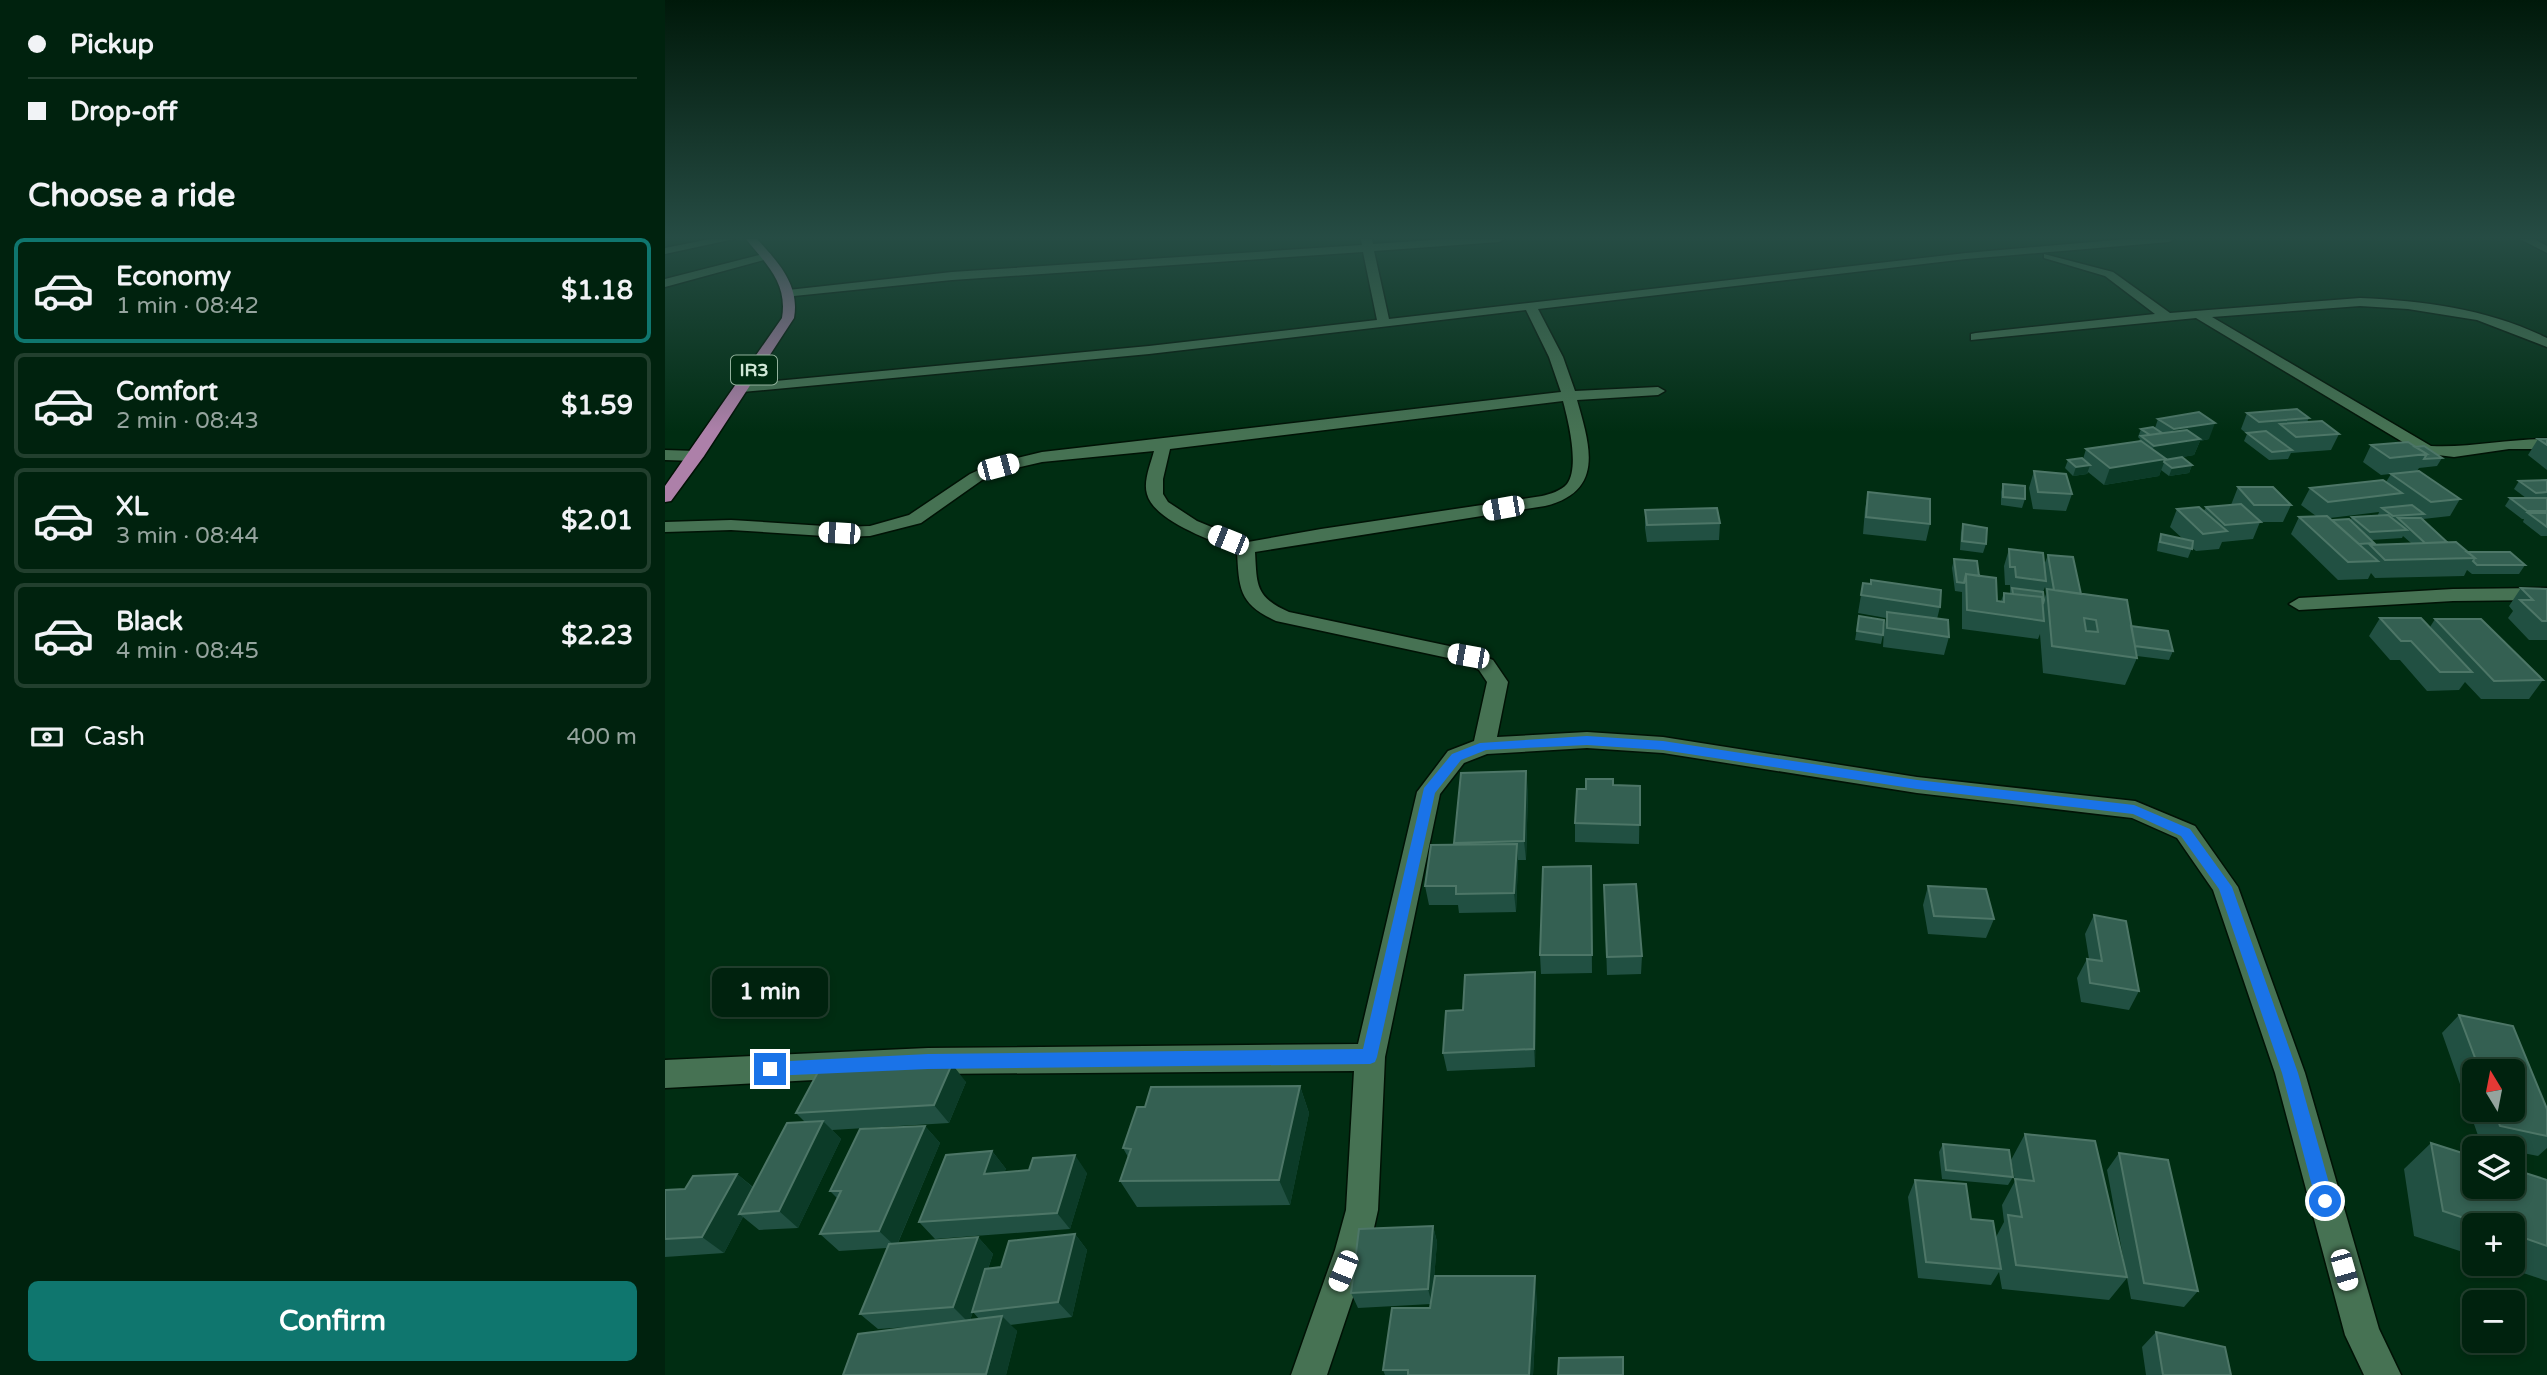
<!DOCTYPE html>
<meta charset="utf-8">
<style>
:root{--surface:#00220e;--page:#0e2f1c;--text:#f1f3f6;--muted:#95a49e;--line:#223f2e;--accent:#0f766e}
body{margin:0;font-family:"Varela Round",sans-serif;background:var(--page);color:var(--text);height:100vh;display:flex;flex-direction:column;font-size:26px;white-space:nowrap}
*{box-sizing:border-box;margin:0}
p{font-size:23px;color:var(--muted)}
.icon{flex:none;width:38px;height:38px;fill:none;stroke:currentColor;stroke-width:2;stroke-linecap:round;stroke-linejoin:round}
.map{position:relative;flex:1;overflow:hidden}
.details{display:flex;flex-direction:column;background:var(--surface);width:665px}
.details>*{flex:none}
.guide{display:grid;align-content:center;height:154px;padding:0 28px;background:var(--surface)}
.needle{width:46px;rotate:350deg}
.fabs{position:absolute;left:1797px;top:1059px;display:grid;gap:14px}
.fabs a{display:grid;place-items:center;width:63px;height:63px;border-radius:10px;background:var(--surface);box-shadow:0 4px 10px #0003,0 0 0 2px var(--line);font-size:35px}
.end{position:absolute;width:32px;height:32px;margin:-16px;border:9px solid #1a73e8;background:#fff;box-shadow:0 0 0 4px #fff}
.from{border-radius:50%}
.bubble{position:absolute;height:49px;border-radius:10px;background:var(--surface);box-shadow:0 4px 10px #0003,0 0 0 2px var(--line);font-size:23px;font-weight:800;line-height:49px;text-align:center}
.car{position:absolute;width:21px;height:42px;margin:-21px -10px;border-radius:9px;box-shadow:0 0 5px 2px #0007;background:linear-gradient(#fff 24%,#345 0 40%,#fff 0 76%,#345 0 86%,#fff 0)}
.guide b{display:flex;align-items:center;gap:24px;height:66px;font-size:26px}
.guide b+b{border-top:2px solid var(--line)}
.guide i{width:18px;height:18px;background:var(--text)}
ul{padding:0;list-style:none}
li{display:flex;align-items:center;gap:21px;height:105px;margin:0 14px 10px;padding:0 14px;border:4px solid var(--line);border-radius:10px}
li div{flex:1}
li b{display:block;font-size:26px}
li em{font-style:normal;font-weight:800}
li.current{border-color:var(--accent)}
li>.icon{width:63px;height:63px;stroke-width:1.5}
h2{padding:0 28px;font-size:32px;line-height:84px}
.pay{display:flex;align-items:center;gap:18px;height:77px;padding:0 28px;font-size:26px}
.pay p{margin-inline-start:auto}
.action{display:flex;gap:14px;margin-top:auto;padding:14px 28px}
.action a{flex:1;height:80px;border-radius:10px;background:var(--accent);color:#fff;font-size:28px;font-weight:800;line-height:80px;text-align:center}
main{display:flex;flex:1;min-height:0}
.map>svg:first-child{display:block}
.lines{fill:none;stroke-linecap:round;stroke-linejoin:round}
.street-casing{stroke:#001205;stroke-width:3}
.primary-casing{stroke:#001205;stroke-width:3}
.street{fill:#467253;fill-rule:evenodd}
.primary{fill:#ad80a9;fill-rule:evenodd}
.wall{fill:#215042;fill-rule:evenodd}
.shaded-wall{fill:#0c3b28}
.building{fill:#346052;stroke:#4d7667;stroke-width:2;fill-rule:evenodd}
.route{fill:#1a73e8}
.labels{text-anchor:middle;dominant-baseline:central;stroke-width:5;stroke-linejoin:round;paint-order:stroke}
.shield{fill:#002d12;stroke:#92b19c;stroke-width:2}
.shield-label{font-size:18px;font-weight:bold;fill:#d1e9d7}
</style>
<main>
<section class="details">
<div class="guide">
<b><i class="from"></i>Pickup</b>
<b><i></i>Drop-off</b>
</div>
<h2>Choose a ride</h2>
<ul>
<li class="current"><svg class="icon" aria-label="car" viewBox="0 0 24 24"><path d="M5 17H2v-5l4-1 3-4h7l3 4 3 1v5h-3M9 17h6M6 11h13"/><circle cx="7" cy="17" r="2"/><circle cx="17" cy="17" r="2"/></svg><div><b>Economy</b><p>1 min · 08:42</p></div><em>$1.18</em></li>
<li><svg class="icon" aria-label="car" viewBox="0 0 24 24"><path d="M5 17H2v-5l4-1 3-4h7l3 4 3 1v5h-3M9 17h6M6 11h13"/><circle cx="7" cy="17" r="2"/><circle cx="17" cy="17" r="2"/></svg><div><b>Comfort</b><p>2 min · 08:43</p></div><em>$1.59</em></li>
<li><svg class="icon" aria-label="car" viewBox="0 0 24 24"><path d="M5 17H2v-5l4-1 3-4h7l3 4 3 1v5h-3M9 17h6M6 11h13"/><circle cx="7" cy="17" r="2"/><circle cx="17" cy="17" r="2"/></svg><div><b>XL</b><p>3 min · 08:44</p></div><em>$2.01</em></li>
<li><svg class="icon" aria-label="car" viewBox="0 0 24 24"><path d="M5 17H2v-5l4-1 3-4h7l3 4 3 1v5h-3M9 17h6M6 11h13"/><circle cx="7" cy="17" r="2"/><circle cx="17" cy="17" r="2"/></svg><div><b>Black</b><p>4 min · 08:45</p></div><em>$2.23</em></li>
</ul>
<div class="pay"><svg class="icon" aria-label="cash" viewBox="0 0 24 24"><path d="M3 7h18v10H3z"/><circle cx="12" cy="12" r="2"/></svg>Cash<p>400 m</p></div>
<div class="action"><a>Confirm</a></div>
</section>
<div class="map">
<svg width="1882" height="1375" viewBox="0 0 1882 1375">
<rect width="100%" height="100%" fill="#002d12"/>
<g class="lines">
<defs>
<path id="street" d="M45 239H69L0 254V248Z
M696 239H707L708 244 781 239H839L834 242 709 251 724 319 1301 253 1462 239H1509L1504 242 1301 259 873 309 898 357 910 391 993 387 1000 391 993 395 912 400C925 446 940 491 880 506L590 552C592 585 590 597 624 612L803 650 828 660 843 682 832 737 922 732 998 737 1252 777 1470 801 1530 826 1573 887 1640 1073 1714 1329 1736 1375H1699L1680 1335 1610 1073 1548 890 1512 838 1467 818 1252 793 998 753 922 748 822 754 799 763 775 794 720 1057 713 1210 704 1250 662 1375H626L670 1250 681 1210 689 1071 263 1074 0 1088V1060L263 1048 693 1044 752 792 783 751 809 741 822 682 814 670 797 661 611 621C574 604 574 589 572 551 548 541 489 521 482 494 478 481 486 463 489 451L377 462 338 471 317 480 256 523 205 536 175 537 66 530 0 532V522L66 520 175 527 205 526 244 515 305 474 327 464 377 452 896 392 884 357 861 310 484 354 77 392 70 388 77 384 484 346 712 320 698 252 287 280 119 297V291L123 290 287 272 697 245ZM898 401C903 420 915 467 902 484 896 491 885 494 877 496L656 529 583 542 532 521 503 502 498 494V479L505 449Z
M1855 239H1869L1882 246V253Z
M102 253 106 254V258L0 287V279Z
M1379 254 1448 272 1505 313 1695 298C1760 301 1823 309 1882 338V347L1812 320 1743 309 1695 306 1547 317 1766 446C1804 448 1843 439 1882 439V449H1844L1789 457 1756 453 1531 318 1306 340V334L1311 333 1490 314 1440 276 1379 258Z
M0 450 31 451 39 456 31 461 0 460Z
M1882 588V600L1788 601 1634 610 1624 604 1634 598 1788 589Z"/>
<path id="primary" d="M81 239H92C113 262 135 285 129 318L39 456 6 501 0 502V486L117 318C123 283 101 264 81 239Z"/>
</defs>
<!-- street casing -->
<use href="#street" class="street-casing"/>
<!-- primary casing -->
<use href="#primary" class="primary-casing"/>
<!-- street -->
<use href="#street" class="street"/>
<!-- primary -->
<use href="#primary" class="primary"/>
</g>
<!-- wall -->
<path class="wall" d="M1582 413 1644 418 1642 422 1674 434 1666 450 1626 453 1623 459 1604 460 1579 441 1582 434 1576 429Z
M1493 419 1544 439 1535 441 1529 455 1517 457 1527 465 1524 473 1504 476 1496 470 1494 476 1439 485 1423 472 1422 474 1408 476 1400 468 1403 460 1418 459 1421 449 1474 441 1475 439 1473 437 1476 429 1490 428Z
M1873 439H1882V470L1863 455Z
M1706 445 1750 447 1777 458 1772 466 1754 468 1752 471 1716 475 1698 462Z
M1369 471 1407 494 1401 511 1368 509 1364 488Z
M1726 474 1795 499 1785 516 1758 519 1782 542 1802 552 1860 565 1854 574H1807L1802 570 1799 576 1710 578 1706 573 1703 579 1673 580 1626 534 1634 517 1651 516 1636 505 1645 488 1721 482ZM1714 512 1713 515 1687 517 1685 521 1667 520 1665 518ZM1738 536 1746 543 1708 545 1709 543 1706 540 1737 538Z
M1882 480V536H1876L1858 522 1859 519H1857L1840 506 1845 498H1861L1849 489 1854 481Z
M1338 484 1360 499 1357 508 1336 505V492Z
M1573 487 1626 505 1618 522H1595L1588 539 1557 542 1554 549 1531 551 1527 548 1523 558 1492 551 1493 543 1496 534 1518 539 1505 527 1512 509 1539 511 1541 507 1566 505Z
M1203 492 1265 524 1261 541 1198 534 1200 509Z
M980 510 1055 523 1054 540 982 542 980 528Z
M1298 524 1321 544 1318 553 1295 550 1296 533Z
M1344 549 1379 565 1383 555 1416 594 1508 651 1504 660 1472 656V658L1460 685 1378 673 1375 634 1373 639 1297 629V592L1290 591 1287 568 1289 559 1314 576 1332 601H1336L1339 593H1345V585H1340L1339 566ZM1380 587 1381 594 1379 600 1378 592Z
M1198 583 1275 607 1272 619 1284 637 1279 655 1218 647 1219 630 1221 618 1193 613Z
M1856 588 1882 589V640H1864L1843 618 1848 611 1844 606Z
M1194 616 1218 635 1216 644 1190 640Z
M1715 618 1765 627 1770 619 1878 680 1864 699H1816L1800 682 1794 690 1762 691 1735 660H1725L1704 636Z
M796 773 863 790 861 860H853L851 912 794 913 793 905H764L760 886 789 845Z
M975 786 974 844 910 842V823L921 789Z
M926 866 927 973 876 974 875 955Z
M939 885 977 956 976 974 942 975Z
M1263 886 1329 919 1321 938 1263 934 1258 905Z
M1429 915 1474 991 1464 1010 1416 1002 1412 978 1422 959H1424L1420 934Z
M870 972 871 991 870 1067 782 1071 778 1053Z
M1794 1015 1848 1026 1882 1109V1148L1873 1156 1848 1151V1148H1836L1816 1144 1777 1033ZM1810 1071H1848V1110H1810Z
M270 1065 301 1082 284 1123 167 1130 176 1139 133 1228 94 1230 78 1217 59 1253 0 1257V1190L20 1189 72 1174 88 1187 140 1122 131 1113Z
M635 1086 644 1113 625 1205 472 1207 455 1181 463 1157 458 1148 480 1107Z
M260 1126 275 1143 233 1243 313 1237 328 1254 323 1269 336 1267 410 1234 422 1250 407 1317 345 1325 352 1331 341 1375H178L259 1326 213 1329 195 1314 222 1248 174 1251 155 1234 172 1198 165 1191ZM308 1312 314 1319 305 1320Z
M1360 1134 1459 1262 1442 1170 1454 1153 1533 1291 1519 1307 1466 1299 1462 1278 1444 1300 1337 1289 1334 1272 1326 1285 1253 1278 1243 1197 1250 1180 1331 1237 1339 1222 1337 1205 1350 1181 1346 1160Z
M1766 1143 1882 1180V1281L1831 1264H1848V1225H1810V1256L1749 1236 1739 1169Z
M1278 1144 1348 1177 1343 1185 1277 1179 1274 1152Z
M327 1151 341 1169 339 1172 422 1173 405 1229 270 1239 254 1222Z
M768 1226 772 1242 769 1279 872 1300 868 1375H720L718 1370 765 1308 766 1304 693 1308 686 1293Z
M1491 1332 1566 1375H1481L1477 1347Z"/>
<!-- shaded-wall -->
<path class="shaded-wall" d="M1550 423 1544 439 1535 441 1529 455 1500 460 1494 476 1439 485 1445 468 1483 462 1489 446 1503 444 1509 429Z
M1425 465 1422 474 1408 476 1411 467Z
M1527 465 1524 473 1504 476 1507 468Z
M861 771 863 790 861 860 859 841Z
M852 844 853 863 851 912 849 893Z
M870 972 871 991 870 1067 869 1049Z
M287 1064 301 1082 284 1123 269 1105Z
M635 1086 644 1113 625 1205 614 1180Z
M158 1121 176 1139 133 1228 114 1211Z
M260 1126 275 1143 231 1247 214 1231Z
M327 1151 341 1169 333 1191 319 1174Z
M410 1155 422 1173 405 1229 392 1213Z
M72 1174 92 1191 74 1214 78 1217 59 1253 37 1237Z
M768 1226 772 1242 767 1304 763 1289Z
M410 1234 422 1250 407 1317 393 1302Z
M313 1237 328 1254 304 1323 288 1307Z
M870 1276 872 1300 868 1375H864Z
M337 1316 352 1331 341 1375H322Z"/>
<!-- building -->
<path class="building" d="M1632 409 1644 418 1594 422 1582 413Z
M1534 412 1550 423 1509 429 1493 419Z
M1657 421 1674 434 1631 437 1615 424Z
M1488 427 1497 433 1485 435 1476 429Z
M1522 430 1535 439 1489 446 1476 436Z
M1601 431 1627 450 1607 452 1582 433Z
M1873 439H1882V445Z
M1476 441 1501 459 1445 468 1421 449Z
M1743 442 1762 454 1725 458 1706 445Z
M1759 446 1777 458 1759 459 1762 454 1750 447Z
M1517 457 1527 465 1507 468 1499 462 1500 460Z
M1417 458 1425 465 1411 467 1403 460Z
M1369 471 1401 474 1407 494 1373 492Z
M1754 471 1795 499 1766 502 1726 474Z
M1718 480 1737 493 1663 502 1645 488Z
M1882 480V492L1871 493 1854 481Z
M1338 484 1360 486V499L1338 497Z
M1573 487H1608L1626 505H1589Z
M1203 492 1265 499V524L1201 517Z
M1845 498H1882V511H1862Z
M1576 504 1596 522 1560 525 1541 507Z
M1747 505 1759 514 1728 516 1717 508Z
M1534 507 1562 531 1538 534 1512 509Z
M1052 508 1055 523 982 525 980 510Z
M1863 513H1882V527Z
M1723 515 1742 530 1705 532 1687 517Z
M1662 516 1713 561 1683 562 1634 517Z
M1733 518H1756L1782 542 1760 543Z
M1684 519 1709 543 1694 544 1667 520Z
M1298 524 1322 528 1321 544 1297 541Z
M1496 534 1528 541 1527 549 1495 542Z
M1791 542 1810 558 1720 560 1705 545Z
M1344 549 1378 553 1381 581 1351 577 1350 567H1345Z
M1802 552H1845L1860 565H1812L1808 561 1810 558Z
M1383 555 1408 557 1416 594 1389 590Z
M1289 559 1312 561 1314 576 1301 574 1299 583 1292 582Z
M1301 574 1331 578 1332 601 1339 602V593L1377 597 1379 621 1302 610Z
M1206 580 1276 590 1275 607 1196 595 1198 583 1206 584Z
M1347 588 1378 592 1379 600 1378 604 1377 597 1348 594Z
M1856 588 1882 589V621H1877L1855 600H1868Z
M1382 589 1462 600 1472 658 1387 646ZM1419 618 1431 620 1433 632 1421 631Z
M1222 612 1283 620 1284 637 1222 628Z
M1194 616 1219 620 1218 635 1192 631Z
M1715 618H1756L1807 672H1775L1746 641H1736Z
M1770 619H1816L1878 680 1829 681Z
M1466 626 1503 631 1508 651 1470 646Z
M861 771 859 841 789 843 796 773Z
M921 779H948V785L975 786V825L910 823 912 789H921Z
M852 844 849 893 791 894V886H760L766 845Z
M926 866 927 955H875L878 867Z
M971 884 977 956 942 957 939 885Z
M1263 886 1321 889 1329 919 1269 916Z
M1429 915 1461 921 1474 991 1425 983 1422 959 1437 961Z
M870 972 869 1049 778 1053 781 1011 798 1010 800 975Z
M1794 1015 1848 1026 1882 1109V1136L1835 1126 1829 1110H1848V1071H1815Z
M265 1060 263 1066 287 1064 269 1105 131 1113 153 1072 194 1070 197 1063Z
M635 1086 614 1180 455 1181 466 1149 458 1148 472 1107H480L486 1087Z
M158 1121 114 1211 74 1214 122 1123Z
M260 1126 214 1231 155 1234 176 1191H165L195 1129Z
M1360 1134 1430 1141 1462 1277 1351 1265 1343 1215 1357 1217 1350 1179 1369 1181Z
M1766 1143 1810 1157V1186H1848V1169L1882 1180V1246L1848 1234V1225H1820L1778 1211Z
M1278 1144 1344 1150 1348 1177 1281 1170Z
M327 1151 319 1174 364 1170 368 1158 410 1155 392 1213 254 1222 281 1155Z
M1454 1153 1503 1160 1533 1291 1479 1283Z
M72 1174 37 1237 0 1239V1190L20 1189 28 1176Z
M1250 1180 1301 1184 1306 1219 1328 1221 1336 1269 1261 1262Z
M768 1226 763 1289 686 1293 694 1229Z
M410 1234 393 1302 307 1312 320 1269 336 1267 344 1241Z
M313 1237 288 1307 195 1314 224 1244Z
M770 1276H870L864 1375H743V1370H718L727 1308H765Z
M337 1316 321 1374 178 1375 193 1334Z
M1491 1332 1560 1347 1566 1375H1498Z
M958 1357V1375H893L894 1358Z"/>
<!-- sky -->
<linearGradient id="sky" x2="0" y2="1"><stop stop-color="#00190a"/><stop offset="0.55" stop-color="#264c44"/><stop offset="1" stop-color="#264c44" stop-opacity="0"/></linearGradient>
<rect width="1882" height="432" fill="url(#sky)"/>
<!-- route -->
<path class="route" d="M922 736 998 741 1252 780 1469 805 1525 829 1567 887 1633 1073 1669 1201 1666 1207 1660 1209 1654 1207 1651 1201 1617 1073 1554 889 1516 836 1468 814 1252 789 998 750 922 745 821 750 796 760 770 793 712 1057 710 1062 705 1064 263 1069 105 1076 99 1074 97 1069 99 1064 105 1062 263 1054 698 1049 759 788 787 754 815 743Z"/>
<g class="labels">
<!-- shield labels -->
<rect class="shield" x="66" y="355.5" width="46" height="29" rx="5"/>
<g class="shield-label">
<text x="89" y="370">IR3</text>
</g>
</g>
</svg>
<div class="fabs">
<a><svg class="needle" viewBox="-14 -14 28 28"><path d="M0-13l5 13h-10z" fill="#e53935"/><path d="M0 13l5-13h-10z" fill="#95a49e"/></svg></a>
<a><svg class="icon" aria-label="layers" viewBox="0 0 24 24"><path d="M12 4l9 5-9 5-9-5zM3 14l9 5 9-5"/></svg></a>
<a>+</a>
<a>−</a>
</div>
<i class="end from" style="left:1660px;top:1201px"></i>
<i class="end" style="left:105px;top:1069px"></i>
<div class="bubble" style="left:47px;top:968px;width:116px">1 min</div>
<i class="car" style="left:333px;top:467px;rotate:75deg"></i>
<i class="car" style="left:838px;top:508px;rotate:260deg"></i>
<i class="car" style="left:174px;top:533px;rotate:274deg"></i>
<i class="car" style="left:563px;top:540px;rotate:292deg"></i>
<i class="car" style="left:803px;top:656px;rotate:280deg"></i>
<i class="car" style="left:1679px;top:1270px;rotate:164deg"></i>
<i class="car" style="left:678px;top:1271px;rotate:202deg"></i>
</div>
</main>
